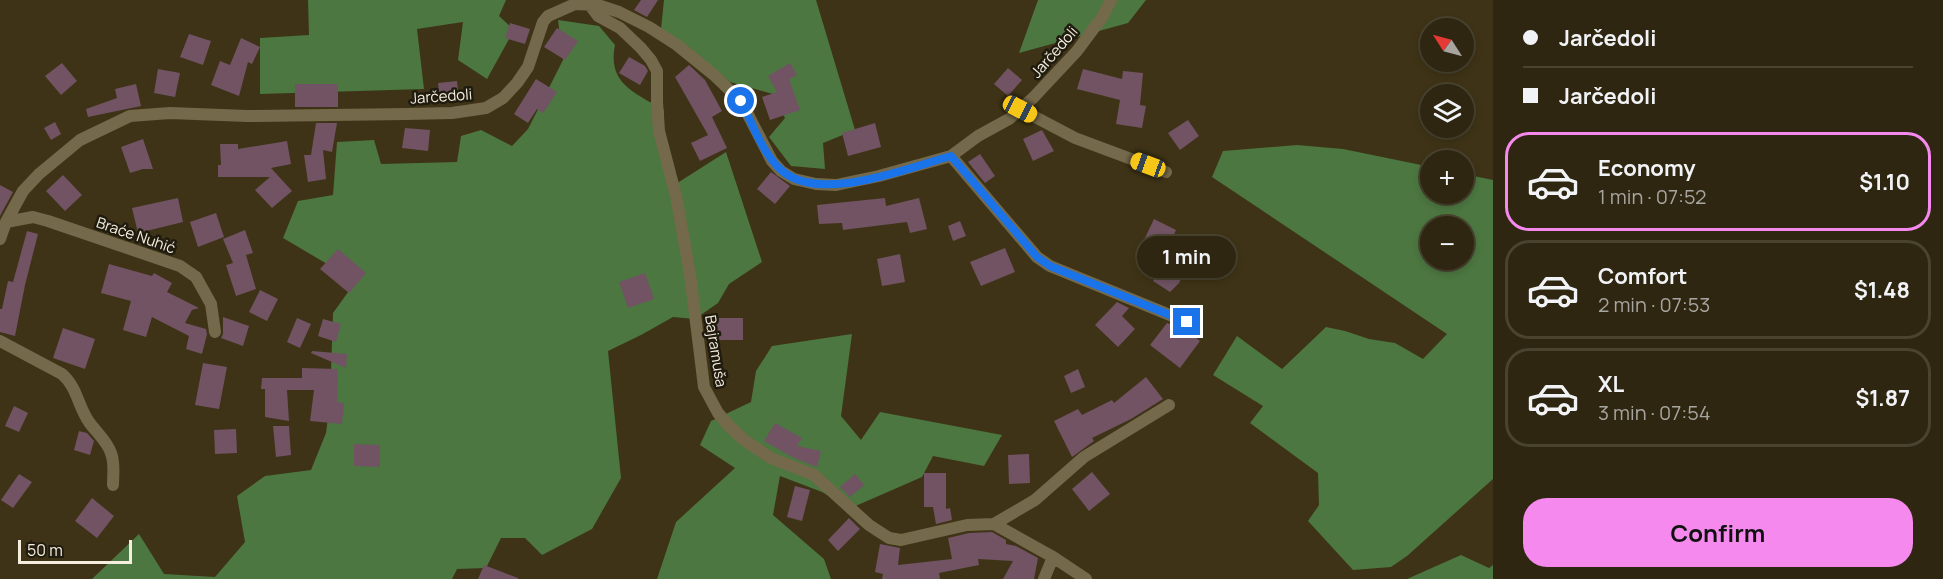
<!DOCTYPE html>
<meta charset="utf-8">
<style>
:root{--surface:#2e2610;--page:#3a321e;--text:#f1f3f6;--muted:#a7a59f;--line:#494330;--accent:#f589ee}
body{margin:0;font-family:Manrope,sans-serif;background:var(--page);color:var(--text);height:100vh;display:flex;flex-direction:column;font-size:22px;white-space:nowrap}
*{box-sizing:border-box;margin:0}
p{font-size:20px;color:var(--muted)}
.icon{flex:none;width:33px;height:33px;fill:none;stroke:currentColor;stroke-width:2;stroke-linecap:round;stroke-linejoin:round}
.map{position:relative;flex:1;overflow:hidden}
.sheet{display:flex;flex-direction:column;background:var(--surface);width:450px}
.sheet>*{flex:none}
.top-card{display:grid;align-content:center;height:132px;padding:0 30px;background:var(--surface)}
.needle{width:39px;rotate:306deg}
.fabs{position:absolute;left:1420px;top:18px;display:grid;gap:12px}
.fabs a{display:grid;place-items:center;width:54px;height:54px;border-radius:50%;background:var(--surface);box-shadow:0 3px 9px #0003,0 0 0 2px var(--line);font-size:30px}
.scale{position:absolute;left:18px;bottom:15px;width:114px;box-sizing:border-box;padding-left:6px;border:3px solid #f5eede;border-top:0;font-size:16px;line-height:21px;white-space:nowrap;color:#f5eede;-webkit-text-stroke:4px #201b0f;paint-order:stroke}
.end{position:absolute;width:27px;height:27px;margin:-14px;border:8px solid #1a73e8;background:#fff;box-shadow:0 0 0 3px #fff}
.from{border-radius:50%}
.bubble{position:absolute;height:42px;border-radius:21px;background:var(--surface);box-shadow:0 3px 9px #0003,0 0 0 2px var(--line);font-size:20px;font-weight:700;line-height:42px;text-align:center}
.car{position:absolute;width:18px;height:36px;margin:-18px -9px;border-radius:8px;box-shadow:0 0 4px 2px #0007;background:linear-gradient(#f5c518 24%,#345 0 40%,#f5c518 0 76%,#345 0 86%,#f5c518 0)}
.top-card b{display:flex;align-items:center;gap:21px;height:57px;font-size:22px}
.top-card b+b{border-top:2px solid var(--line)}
.top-card i{width:15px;height:15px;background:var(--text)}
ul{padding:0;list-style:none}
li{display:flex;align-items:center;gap:18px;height:99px;margin:0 12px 9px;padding:0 18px;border:3px solid var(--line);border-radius:24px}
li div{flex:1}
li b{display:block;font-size:22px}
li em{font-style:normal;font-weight:700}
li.selected{border-color:var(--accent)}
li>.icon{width:54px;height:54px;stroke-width:1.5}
.cta{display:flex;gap:12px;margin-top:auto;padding:12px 30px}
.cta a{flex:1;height:69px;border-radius:24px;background:var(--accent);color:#111;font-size:24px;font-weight:700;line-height:69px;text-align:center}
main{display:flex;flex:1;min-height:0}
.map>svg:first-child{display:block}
.forest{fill:#4c7740;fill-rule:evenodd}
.building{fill:#715364}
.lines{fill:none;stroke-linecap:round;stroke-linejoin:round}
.street{stroke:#75694b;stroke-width:12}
.route{stroke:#1a73e8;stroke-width:8}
.labels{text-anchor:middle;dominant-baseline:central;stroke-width:5;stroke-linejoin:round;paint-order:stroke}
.street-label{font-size:15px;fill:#f5eede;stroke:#201b0f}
</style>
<main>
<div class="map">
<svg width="1493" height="579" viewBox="0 0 1493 579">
<rect width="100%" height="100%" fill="#3e3316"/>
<!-- forest -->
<path class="forest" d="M308 0H506L499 16 514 30 487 79 458 60 463 22 417 29 424 89 260 94V38L309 35Z
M664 0H816L855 130 823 143 825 169 791 166 769 137 785 118 773 94 730 82 661 29Z
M1038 0H1146L1128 23 1019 53Z
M558 20 599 26 615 45C607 84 635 93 664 110V143L671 187 726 152 762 262 729 284 718 303 695 319 673 317 641 335 608 351 621 478 592 529 542 555 525 538H501L486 568 457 569 452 579H92L139 534 164 574 215 577 245 542 237 496 265 476 311 470 326 433 330 402 333 313 356 281 283 238 298 201 333 195 337 142 374 140 381 164 457 162 461 136 481 130 512 146 528 129 563 60Z
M1297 145 1343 149 1431 167V194H1464V174L1493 180V479L1407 556 1391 567 1353 570 1308 521 1319 505 1318 473 1250 423 1263 406 1213 375 1237 336 1282 369 1326 327 1345 331 1369 339 1395 343 1423 359 1447 334 1212 177 1223 151ZM1431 226H1464V260H1431Z
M852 334 841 416 861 440 880 412 1002 435 984 466 933 456 922 477 851 508 822 492 780 476 773 515 824 559 831 579H657L676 522 735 468 700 445 711 421 751 402 756 371 772 346Z
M1461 555 1489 568 1493 565V579H1407Z"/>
<!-- building -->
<path class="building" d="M641 0H658L647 17 634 10Z
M510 23 530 29 525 44 505 38Z
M557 28 578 41 565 60 544 47Z
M189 34 211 41 203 65 180 57Z
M241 38 260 47 252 64 248 62 239 96 211 85 220 61 230 65Z
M629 57 645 66 648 71 640 85 619 73Z
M62 63 77 81 61 95 45 76Z
M790 63 797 75 789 79 800 110 770 120 762 97 777 92 768 76Z
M689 65 705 80 722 111 712 117 727 148 700 161 691 143 708 135 675 77Z
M1008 68 1022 80 1008 96 994 84Z
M158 69 180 73 175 97 154 93Z
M1083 69 1122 79 1123 71 1143 73 1140 105 1146 106 1142 128 1116 124 1120 100 1077 89Z
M536 79 557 92 543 113 537 109 528 123 514 114Z
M457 81 459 101 440 103 438 83Z
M136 84 141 106 88 117 86 109 117 98 115 89Z
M295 84H338V107H295Z
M1188 120 1199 136 1180 150 1168 133Z
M55 122 61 134 51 140 44 128Z
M316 123H337L332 152 323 150 326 179 308 182 304 155H311Z
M875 123 881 147 848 156 842 133Z
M405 128 430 130 428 151 402 148Z
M1042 130 1054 151 1033 161 1023 139Z
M143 139 153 169H143L130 173 121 147Z
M287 141 291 164 271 168 292 191 272 208 255 190 270 177H218V165H221L220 144H238V149Z
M980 154 995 176 985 183 968 162Z
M771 172 790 186 775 204 757 189Z
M63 175 82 195 65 211 46 191Z
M0 185 13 192 0 216Z
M178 198 183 222 138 233 132 208Z
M885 198 886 206 919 198 927 229 910 233 907 222 843 230 842 223 819 224 817 205Z
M216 213 224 237 198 247 190 222Z
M1154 219 1176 230 1166 251 1144 240Z
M960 221 966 236 953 241 948 226Z
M245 230 253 253 246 255 256 289 236 296 226 265 233 263 223 239Z
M27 231 38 234 25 285 15 336 0 332V309H2L8 281 13 282Z
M1005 248 1015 272 981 286 970 262Z
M338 249 366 273 349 293 320 269Z
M900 254 905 282 882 286 877 259Z
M1167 254 1188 265 1179 283 1170 292 1153 281Z
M109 264 152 276 154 273 172 283 167 292 199 308 192 310 185 323 206 329 207 334 202 354 186 349 189 336 152 317 146 337 123 330 131 301 101 293Z
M645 273 654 299 628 308 619 282Z
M260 290 278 299 267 321 249 312Z
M1117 302 1129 308 1122 316 1135 329 1118 347 1095 325Z
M223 317 249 326 243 346 221 338 223 334Z
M297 318 311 324 300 348 287 342Z
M714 318H743V340H713Z
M323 319 341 324 336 342 318 336Z
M1167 323 1186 330 1200 341 1180 368 1150 345Z
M63 328 95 339 85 369 53 358Z
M312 351 347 354 346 368 311 353Z
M203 363 227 367 219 409 195 405Z
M302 368 338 369 337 402 344 403 342 424 310 421 314 390H287L289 421 265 417V389H261L262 378H302Z
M1078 369 1085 387 1071 393 1064 376Z
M1146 377 1163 399 1131 419 1092 438 1094 441 1072 457 1054 421 1078 409 1082 415 1112 400 1114 403Z
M14 406 28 413 19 432 5 426Z
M775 423 802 438 797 446 821 451 817 467 794 458 764 441Z
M273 426H289L291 455 276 457Z
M236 429 237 453 215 454 214 430Z
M79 431 87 433 94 441 90 455 74 450Z
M354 444 380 445V467L354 466Z
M1029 454 1030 483 1009 484 1008 455Z
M1092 472 1110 494 1089 511 1072 489Z
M924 473H946V509L950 508 952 520 936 524 933 507H924Z
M19 474 32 482 13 508 1 500Z
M855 474 864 485 850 497 840 487Z
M795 486 810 490 802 521 787 517Z
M92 498 114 516 97 538 75 521Z
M849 518 860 529 838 551 828 540Z
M992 532 1006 540V544L1016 546 1038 558 1034 579H1003L1013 561 978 559 979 565 939 573 940 579H882L883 574 875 572 880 544 900 548 898 565 952 559 948 538 969 533Z
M484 565 518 578V579H478Z"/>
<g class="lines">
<!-- street -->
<path class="street" d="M589 4 598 16 620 28 641 48 651 60 657 71V102L659 131 676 196 690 274 704 387 718 413 730 427 744 440 771 458 814 475 869 525 889 538 901 540 967 525 994 524 1053 557 1086 579
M1020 109 1075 138 1166 172
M951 156 1037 257 1050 266 1187 322
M6 222 33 217 48 221 180 266 196 277 211 304 215 332
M0 239 6 222 23 191 39 174 80 140 130 116 170 113 247 116 407 114 452 113 486 108 503 98 517 83 528 67 543 22 548 16 575 4 598 5 619 12 649 27 677 45 714 75 741 101 772 161 781 171 794 179 816 184 836 185 879 176 951 156 978 136 1009 119 1033 98 1077 51 1103 16 1111 0
M0 341 62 374C77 387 78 406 89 422 96 432 107 441 111 453 115 463 113 475 113 485
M994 524 1035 500 1084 457 1169 405
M1044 579 1053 557"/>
</g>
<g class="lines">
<!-- route -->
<path class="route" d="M741 101C752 123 762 152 780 169 818 205 907 168 951 156L1037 257 1050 266 1187 322"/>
</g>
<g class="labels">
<!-- street labels -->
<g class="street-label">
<text transform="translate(1054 52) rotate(-49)">Jarčedoli</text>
<text transform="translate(441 96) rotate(-4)">Jarčedoli</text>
<text transform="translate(136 235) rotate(19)">Braće Nuhić</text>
<text transform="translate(716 351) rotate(81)">Bajramuša</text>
</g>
</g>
</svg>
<div class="fabs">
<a><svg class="needle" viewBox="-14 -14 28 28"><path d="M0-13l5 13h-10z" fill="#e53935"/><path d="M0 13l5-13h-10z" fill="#a7a59f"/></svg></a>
<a><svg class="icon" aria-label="layers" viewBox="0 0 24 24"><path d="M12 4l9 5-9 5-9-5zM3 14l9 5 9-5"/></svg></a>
<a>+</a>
<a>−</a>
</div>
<div class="scale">50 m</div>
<i class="end from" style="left:741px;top:101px"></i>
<i class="end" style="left:1187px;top:322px"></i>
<div class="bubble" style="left:1137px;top:236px;width:99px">1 min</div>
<i class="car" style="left:1020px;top:109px;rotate:118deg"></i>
<i class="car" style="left:1148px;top:165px;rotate:290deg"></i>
</div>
<section class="sheet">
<div class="top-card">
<b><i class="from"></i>Jarčedoli</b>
<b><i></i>Jarčedoli</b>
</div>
<ul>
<li class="selected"><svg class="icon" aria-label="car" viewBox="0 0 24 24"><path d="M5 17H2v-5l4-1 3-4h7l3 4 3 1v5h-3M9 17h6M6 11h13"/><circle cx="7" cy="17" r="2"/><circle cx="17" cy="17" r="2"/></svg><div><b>Economy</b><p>1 min · 07:52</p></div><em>$1.10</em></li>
<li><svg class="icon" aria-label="car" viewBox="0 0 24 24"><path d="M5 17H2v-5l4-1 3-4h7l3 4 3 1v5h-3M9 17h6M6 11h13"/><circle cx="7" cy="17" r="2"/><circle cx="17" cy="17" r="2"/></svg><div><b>Comfort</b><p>2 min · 07:53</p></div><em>$1.48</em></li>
<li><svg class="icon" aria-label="car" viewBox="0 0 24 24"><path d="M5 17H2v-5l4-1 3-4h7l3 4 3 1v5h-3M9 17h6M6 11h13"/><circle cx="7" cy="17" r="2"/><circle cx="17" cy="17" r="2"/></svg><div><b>XL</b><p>3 min · 07:54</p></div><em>$1.87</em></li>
</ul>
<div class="cta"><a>Confirm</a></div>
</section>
</main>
